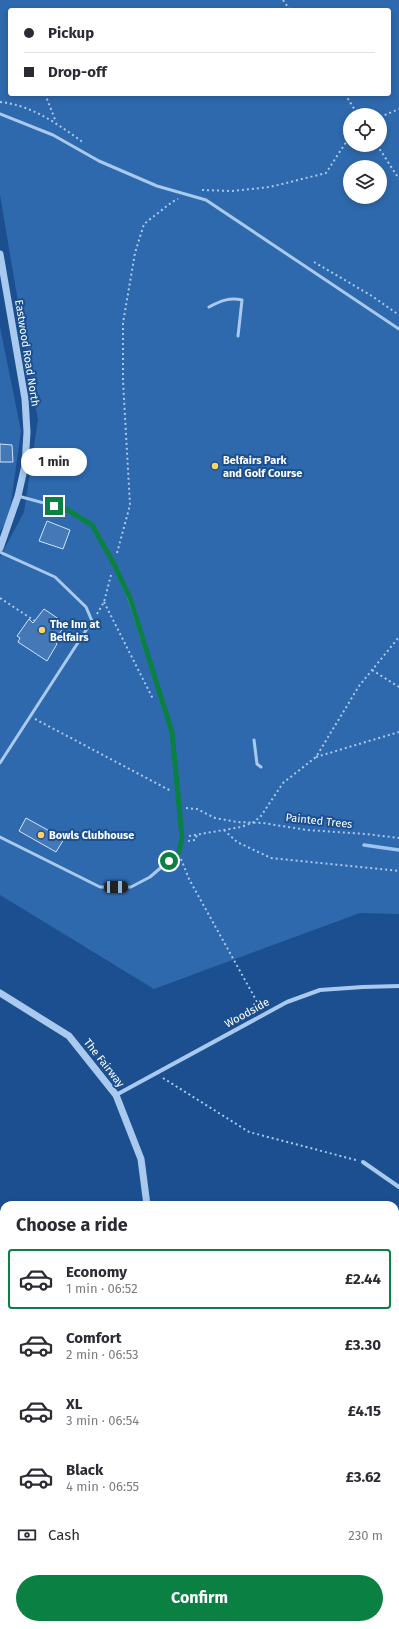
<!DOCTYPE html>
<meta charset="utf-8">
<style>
:root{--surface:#fff;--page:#f7f7f7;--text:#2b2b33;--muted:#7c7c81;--line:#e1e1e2;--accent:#0b8043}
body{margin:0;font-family:"Fira Sans",sans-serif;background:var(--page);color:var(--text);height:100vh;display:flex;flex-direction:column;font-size:15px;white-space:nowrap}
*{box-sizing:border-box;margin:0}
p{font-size:13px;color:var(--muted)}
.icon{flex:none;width:22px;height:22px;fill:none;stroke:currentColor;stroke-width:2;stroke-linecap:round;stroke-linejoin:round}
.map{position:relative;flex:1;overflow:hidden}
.drawer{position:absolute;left:0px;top:1201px;width:399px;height:428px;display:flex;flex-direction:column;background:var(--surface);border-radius:12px 12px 0 0;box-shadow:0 2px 6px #0003}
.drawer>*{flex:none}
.guide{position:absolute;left:8px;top:8px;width:383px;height:88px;border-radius:4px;box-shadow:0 2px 6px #0003;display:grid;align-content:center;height:88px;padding:0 16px;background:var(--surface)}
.tools{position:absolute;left:343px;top:108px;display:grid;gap:8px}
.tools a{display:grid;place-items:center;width:44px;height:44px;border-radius:50%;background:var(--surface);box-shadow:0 2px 6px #0003;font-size:20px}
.end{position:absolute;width:18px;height:18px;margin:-9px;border:5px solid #0b8043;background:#fff;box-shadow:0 0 0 2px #fff}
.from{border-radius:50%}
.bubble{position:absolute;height:28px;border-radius:14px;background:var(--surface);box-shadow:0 2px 6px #0003;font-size:13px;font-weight:700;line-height:28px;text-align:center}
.car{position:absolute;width:12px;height:24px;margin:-12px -6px;border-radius:5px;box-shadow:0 0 3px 1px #0007;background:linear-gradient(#222 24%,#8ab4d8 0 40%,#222 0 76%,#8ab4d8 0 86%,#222 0)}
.guide b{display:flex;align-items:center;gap:14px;height:38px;font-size:15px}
.guide b+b{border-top:1px solid var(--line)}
.guide i{width:10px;height:10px;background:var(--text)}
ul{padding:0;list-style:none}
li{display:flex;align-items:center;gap:12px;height:60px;margin:0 8px 6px;padding:0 8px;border:2px solid transparent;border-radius:4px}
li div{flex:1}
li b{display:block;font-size:15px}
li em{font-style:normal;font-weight:700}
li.on{border-color:var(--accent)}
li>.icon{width:36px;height:36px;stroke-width:1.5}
h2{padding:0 16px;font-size:18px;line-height:48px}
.pay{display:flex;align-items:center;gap:10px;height:44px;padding:0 16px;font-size:15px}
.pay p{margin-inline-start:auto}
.action{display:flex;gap:8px;margin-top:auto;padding:8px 16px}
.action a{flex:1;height:46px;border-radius:24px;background:var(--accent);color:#fff;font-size:16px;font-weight:700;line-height:46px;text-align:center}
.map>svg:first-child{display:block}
.green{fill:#2e69ad;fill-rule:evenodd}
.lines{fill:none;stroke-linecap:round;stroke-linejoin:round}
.stream{stroke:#9cc4f0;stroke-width:3.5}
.building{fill:#4478b7;stroke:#cfe3fa}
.path{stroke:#a9c9ee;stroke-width:2;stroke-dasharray:2 3;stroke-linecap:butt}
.service{stroke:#a9c9ee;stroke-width:3}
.minor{stroke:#a9c9ee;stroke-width:4}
.tertiary{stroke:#a9c9ee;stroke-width:7}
.route{stroke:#0b8043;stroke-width:5}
.poi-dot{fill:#ffd166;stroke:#1b4f8f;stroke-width:1.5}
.labels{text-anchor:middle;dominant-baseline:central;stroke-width:4;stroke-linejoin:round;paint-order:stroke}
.street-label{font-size:11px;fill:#fff;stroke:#1b4f8f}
.poi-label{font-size:11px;font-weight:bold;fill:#fff;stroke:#1b4f8f;text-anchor:start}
</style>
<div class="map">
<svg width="399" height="1629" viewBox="0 0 399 1629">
<rect width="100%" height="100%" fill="#1b4f8f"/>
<!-- green -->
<path class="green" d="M0 0H399V914L360 913 154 989 0 895V557L24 512 38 420 0 195ZM10 10H389V94H10ZM350 115H380V145H350ZM350 167H380V197H350Z
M0 327 21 431 9 517 0 532Z"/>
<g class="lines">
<!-- stream -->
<path class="stream" d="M364 845 399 850"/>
</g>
<!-- building -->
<path class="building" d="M0 444 12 445 13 462H0Z
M47 521 70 530 63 549 39 541Z
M44 609 66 624 54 641 57 644 47 661 18 642 20 638 17 636 29 619 33 623Z
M26 818 64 839 56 852 19 831Z"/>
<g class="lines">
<!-- path -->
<path class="path" d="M283 0 290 10
M45 94 56 122
M345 94 358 115
M0 102C32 105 59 125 84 143
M380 117 399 109
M377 145 399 179
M202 190 232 191 270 187 326 173 350 136
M314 262 372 296 399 315
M117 553 130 505 123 381V323L135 253 144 224 172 202 178 199
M0 598 35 621
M104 602 153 699
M97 614 104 602 111 575
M372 670 399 687
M35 719 171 791
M316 757 399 732
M186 808 197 809 215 818 237 822 263 823 307 830 366 834 399 838
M224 830 237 842 271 858 399 871
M189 836 241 827 254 822 261 816 283 783 316 757 359 686 399 637
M188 841 195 840 197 835
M181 859 189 879 261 1009
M163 1078 249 1132 356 1160
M0 1236H4"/>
<!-- service -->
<path class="service" d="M0 114 53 135 99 161 157 186 206 200 399 329
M209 307C220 301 230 297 242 300L238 336
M0 552 55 577 86 607 92 621 0 763
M254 740 257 764 261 767
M0 837 100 887H131L150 877 179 852 182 837 172 732 129 598 114 564 92 525 66 509 18 496
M0 1340 4 1342
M62 1629V1625"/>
<!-- minor -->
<path class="minor" d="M116 1095 287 1002 320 990 363 987 399 986
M363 1162 399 1187
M0 1421 3 1420
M0 1496 4 1495
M395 1564H399
M134 1625 147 1626
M24 1629 48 1625
M298 1629V1625"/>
<!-- tertiary -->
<path class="tertiary" d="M0 254 25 399 27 432 25 465 18 496 0 548
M0 993 69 1036 116 1095 141 1159 147 1205
M147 1625V1629"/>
</g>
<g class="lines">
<!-- route -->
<path class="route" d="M54 506 66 509 92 525 114 564 130 598 172 732 182 837 179 852 169 861"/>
</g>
<!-- markers -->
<g class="poi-dot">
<circle cx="215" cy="466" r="4"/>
<circle cx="42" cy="630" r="4"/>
<circle cx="41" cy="835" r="4"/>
</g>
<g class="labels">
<!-- street labels -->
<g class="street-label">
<text transform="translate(27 353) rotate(81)">Eastwood Road North</text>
<text transform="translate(319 821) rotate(6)">Painted Trees</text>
<text transform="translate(247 1013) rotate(-29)">Woodside</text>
<text transform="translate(104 1063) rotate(52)">The Fairway</text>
</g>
<!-- poi labels -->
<g class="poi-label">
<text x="223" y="460">Belfairs Park<tspan x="223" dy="13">and Golf Course</tspan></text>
<text x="50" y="624">The Inn at<tspan x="50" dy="13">Belfairs</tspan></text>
<text x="49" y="835">Bowls Clubhouse</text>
</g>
</g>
</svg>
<div class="tools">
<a><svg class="icon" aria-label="locate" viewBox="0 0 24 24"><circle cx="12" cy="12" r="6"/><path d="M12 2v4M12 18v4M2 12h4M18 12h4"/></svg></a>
<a><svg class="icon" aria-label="layers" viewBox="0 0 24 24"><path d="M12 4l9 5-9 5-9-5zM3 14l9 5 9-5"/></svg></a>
</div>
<i class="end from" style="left:169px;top:861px"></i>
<i class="end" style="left:54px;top:506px"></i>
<div class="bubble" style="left:21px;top:448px;width:66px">1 min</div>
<i class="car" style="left:116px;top:887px;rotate:89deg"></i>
<div class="guide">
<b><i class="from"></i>Pickup</b>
<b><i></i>Drop-off</b>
</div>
<section class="drawer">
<h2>Choose a ride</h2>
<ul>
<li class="on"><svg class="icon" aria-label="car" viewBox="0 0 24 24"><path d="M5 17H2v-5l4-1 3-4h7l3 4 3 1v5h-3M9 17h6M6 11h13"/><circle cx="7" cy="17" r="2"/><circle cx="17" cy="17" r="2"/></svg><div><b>Economy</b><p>1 min · 06:52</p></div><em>£2.44</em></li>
<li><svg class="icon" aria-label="car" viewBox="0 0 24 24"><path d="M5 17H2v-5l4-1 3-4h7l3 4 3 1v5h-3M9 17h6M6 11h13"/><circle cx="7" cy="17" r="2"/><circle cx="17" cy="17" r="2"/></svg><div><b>Comfort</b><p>2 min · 06:53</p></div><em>£3.30</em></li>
<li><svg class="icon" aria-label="car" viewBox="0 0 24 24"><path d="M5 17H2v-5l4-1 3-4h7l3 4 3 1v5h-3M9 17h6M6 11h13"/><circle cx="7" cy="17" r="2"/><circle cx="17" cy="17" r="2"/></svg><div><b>XL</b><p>3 min · 06:54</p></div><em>£4.15</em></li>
<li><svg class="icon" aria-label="car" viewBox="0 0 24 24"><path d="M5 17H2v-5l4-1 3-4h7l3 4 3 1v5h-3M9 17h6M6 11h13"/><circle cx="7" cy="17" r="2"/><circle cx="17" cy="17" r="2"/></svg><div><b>Black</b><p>4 min · 06:55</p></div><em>£3.62</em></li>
</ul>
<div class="pay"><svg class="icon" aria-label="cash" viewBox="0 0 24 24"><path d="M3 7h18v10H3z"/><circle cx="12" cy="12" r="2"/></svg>Cash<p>230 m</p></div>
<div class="action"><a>Confirm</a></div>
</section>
</div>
